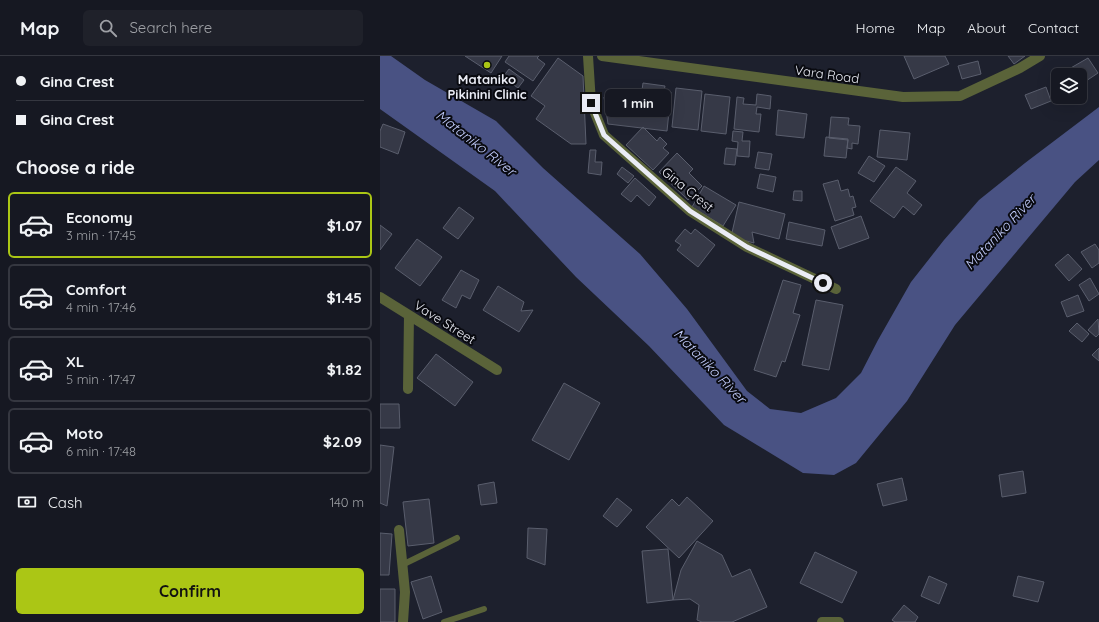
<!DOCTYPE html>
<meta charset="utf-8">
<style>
:root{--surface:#161822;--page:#1f212a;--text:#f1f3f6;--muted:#9ea0a5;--line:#353740;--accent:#abc615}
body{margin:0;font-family:Quicksand,sans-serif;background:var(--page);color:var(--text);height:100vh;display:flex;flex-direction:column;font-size:15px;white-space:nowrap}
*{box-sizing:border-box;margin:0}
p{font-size:13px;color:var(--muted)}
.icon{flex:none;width:22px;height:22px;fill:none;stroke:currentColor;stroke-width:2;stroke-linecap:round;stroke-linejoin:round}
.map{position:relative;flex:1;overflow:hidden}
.drawer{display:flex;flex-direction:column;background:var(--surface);width:380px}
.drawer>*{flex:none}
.banner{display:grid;align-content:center;height:88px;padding:0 16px;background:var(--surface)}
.controls{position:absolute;left:671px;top:12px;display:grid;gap:8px}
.controls a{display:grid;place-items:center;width:36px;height:36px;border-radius:6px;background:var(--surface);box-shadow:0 4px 16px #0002,0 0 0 1px var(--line);font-size:20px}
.end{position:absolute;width:18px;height:18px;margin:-9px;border:5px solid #eaecf5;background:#111;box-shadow:0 0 0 2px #111}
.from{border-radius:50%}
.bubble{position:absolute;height:28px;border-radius:6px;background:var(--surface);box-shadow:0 4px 16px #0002,0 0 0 1px var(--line);font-size:13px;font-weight:700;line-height:28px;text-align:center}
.banner b{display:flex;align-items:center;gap:14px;height:38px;font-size:15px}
.banner b+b{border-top:1px solid var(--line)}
.banner i{width:10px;height:10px;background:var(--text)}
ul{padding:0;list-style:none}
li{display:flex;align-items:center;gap:12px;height:66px;margin:0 8px 6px;padding:0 8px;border:2px solid var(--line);border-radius:6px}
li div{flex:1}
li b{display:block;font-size:15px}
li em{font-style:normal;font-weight:700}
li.current{border-color:var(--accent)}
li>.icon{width:36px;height:36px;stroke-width:1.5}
h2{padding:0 16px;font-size:18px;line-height:48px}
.pay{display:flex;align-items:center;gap:10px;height:44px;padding:0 16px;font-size:15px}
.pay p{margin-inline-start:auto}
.button{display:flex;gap:8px;margin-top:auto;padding:8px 16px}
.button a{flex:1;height:46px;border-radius:6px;background:var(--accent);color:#111;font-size:16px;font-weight:700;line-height:46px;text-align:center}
header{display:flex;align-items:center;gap:24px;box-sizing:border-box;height:56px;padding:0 20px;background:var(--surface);border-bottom:1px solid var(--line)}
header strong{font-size:19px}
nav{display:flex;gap:22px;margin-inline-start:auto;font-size:14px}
.search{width:280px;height:36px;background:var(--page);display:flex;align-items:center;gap:10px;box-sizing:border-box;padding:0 14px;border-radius:6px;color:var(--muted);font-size:15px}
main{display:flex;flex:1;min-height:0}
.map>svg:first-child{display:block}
.water{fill:#495283}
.building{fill:#363947;stroke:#5a5e6d}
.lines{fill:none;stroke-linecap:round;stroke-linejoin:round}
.service{stroke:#5a6339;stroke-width:6}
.minor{stroke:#5a6339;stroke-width:10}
.tertiary{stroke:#5a6339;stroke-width:10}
.route{stroke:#eaecf5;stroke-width:5}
.poi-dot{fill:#abc615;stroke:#090a10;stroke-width:1.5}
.labels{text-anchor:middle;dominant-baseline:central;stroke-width:4;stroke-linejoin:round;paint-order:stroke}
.street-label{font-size:13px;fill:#eaecf5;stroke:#090a10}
.poi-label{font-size:13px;font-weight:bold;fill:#eaecf5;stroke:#090a10}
.water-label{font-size:14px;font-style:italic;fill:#c1cbfa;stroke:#090a10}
</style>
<header>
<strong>Map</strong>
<div class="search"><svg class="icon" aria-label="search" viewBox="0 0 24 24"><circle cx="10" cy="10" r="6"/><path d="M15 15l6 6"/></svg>Search here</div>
<nav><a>Home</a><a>Map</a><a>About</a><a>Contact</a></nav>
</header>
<main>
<section class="drawer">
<div class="banner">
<b><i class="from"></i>Gina Crest</b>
<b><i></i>Gina Crest</b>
</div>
<h2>Choose a ride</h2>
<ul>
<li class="current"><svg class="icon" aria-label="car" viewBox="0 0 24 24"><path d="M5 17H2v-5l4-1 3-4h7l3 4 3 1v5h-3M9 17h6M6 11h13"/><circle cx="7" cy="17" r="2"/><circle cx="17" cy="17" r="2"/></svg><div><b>Economy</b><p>3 min · 17:45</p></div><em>$1.07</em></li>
<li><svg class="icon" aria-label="car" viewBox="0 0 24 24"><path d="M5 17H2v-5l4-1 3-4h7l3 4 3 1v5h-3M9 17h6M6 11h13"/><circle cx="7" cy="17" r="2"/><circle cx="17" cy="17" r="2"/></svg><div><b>Comfort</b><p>4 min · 17:46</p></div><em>$1.45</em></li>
<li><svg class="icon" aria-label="car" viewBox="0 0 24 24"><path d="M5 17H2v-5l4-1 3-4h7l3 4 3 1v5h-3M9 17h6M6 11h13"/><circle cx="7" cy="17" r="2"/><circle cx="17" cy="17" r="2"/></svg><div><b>XL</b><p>5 min · 17:47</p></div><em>$1.82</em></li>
<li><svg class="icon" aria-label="car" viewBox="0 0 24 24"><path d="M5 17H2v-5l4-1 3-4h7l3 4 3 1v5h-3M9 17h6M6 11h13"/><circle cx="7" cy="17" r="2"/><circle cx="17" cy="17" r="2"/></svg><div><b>Moto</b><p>6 min · 17:48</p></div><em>$2.09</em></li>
</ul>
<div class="pay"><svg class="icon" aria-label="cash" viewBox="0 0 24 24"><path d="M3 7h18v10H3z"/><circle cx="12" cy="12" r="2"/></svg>Cash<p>140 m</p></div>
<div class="button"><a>Confirm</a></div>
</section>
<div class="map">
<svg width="719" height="566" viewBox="0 0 719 566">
<rect width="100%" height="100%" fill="#1d202d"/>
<!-- water -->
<path class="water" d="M0 0H11L45 24 116 65 163 112 260 198 307 253 367 335 390 353 421 357 456 342 481 317 498 284 531 226 564 184 599 144 645 107 719 51V104L695 126 575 269 527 345 476 407 454 419 423 417 344 369 269 290 196 221 115 135 0 53Z"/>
<!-- building -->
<path class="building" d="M85 0H122L111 17Z
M129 0H159L157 2 165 8 153 25 125 6Z
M524 0H565L569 8 534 23Z
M628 0H645L634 8Z
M178 2 203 20 206 88H191L156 63 165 50 151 40Z
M708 2 718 17 700 29V19H693L689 13Z
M598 5 601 18 582 23 578 10Z
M129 13 144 24 138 32 123 21Z
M683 14 686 19H678V27L676 28 672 20Z
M263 27 285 30 284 35 291 36 287 75 228 68 224 41 242 38 261 41Z
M666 31 671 45 651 53 645 39Z
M296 32 322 35 318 74 292 71Z
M325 38 350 41 346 78 321 75Z
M377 38 391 40 390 53 377 51 376 58H381L379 76 354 73 357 41 364 42 363 48 376 49Z
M398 54 427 58 424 82 396 79Z
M451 61 469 62 468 69 480 70 478 88 472 87V93L467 92 468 84 449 82Z
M3 68 25 76 18 98 0 91V75Z
M263 71 277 85 280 81 287 88 283 92 289 97 273 114 246 89Z
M500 74 530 77 527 104 497 101Z
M353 75 363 76 362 85H370L369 101 357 100 358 86 352 85Z
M446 81 468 83 466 102 444 100Z
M346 92 357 93 355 109 344 108Z
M210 94H216L215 106H222L221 119 208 117Z
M378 96 392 98 389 114 375 112Z
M297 97 313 113 309 117 322 130 308 144 279 116Z
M489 100 505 110 494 126 478 117Z
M242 111 254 120 248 127 237 118Z
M516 111 536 125 527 137 542 149 534 159 523 150 514 162 490 145Z
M380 118 396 121 393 136 377 132Z
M255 122 276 141 269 150 257 139 251 146 241 138Z
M458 124 461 135 468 133 470 141 473 140 476 151 472 152 474 159 455 165 443 128Z
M324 130 356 149 343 170 312 151Z
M414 135H422V145L413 144Z
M359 146 405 158 399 183 372 176 374 187 351 181Z
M79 151 94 162 78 183 63 172Z
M481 160 489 182 459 193 451 171Z
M409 166 445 174 442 190 406 183Z
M0 169 12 178 0 194Z
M305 173 311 178 315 173 335 189 318 211 297 194 301 189 295 185Z
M37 183 62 201 40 230 15 212Z
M715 188 719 194V207L712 212 701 196Z
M688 198 702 213 689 225 675 209Z
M81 214 99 224 90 243 82 239 76 252 62 244Z
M710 222 719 238 709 245 699 229Z
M403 224 421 229 413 257 420 259 405 306 402 305 396 321 374 314Z
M118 230 144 246 141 255 153 254 139 276 103 254Z
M698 239 704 255 687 261 681 246Z
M436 244 463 249 449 314 422 309Z
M718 263 719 278 716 281 708 274Z
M697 267 709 278 702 286 689 275Z
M719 292V305L712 299Z
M56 298 93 326 75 350 37 322Z
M184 327 220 347 189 404 152 384Z
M0 348H19L20 372H0Z
M0 389 14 391 7 450 0 447Z
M643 415 646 437 622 441 619 419Z
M522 422 527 444 503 450 497 428Z
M114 426 117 447 101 449 98 429Z
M307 441 333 465 299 502 266 471 292 443 299 450Z
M237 442 252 454 237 471 223 460Z
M49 443 54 487 28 490 23 446Z
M148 472 167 473 165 509 147 502Z
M0 477 12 478 9 519H0Z
M317 485 342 499 352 521 370 513 387 551 352 566H322L317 564 319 549 310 543 293 544 301 514Z
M288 493 293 544 267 547 262 495Z
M435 496 477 516 462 547 420 527Z
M51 520 62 556 43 563 31 526Z
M549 520 567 528 559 548 541 540Z
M638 520 664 526 658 546 633 540Z
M0 533H15V566H0Z
M524 549 538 561 535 566H515L512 564Z"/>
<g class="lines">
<!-- service -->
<path class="service" d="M24 508 77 482
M64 566 104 553"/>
<!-- minor -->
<path class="minor" d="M208 0 211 47 224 79 310 155 367 191 456 233
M222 0 523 41 580 40 640 12 660 0
M0 241 117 314
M28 333 29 259
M19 474 25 536 23 566"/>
<!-- tertiary -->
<path class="tertiary" d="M442 566H459"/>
</g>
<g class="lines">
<!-- route -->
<path class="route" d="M211 47 224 79 310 155 367 191 443 227"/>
</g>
<!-- markers -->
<circle class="poi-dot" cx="107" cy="9" r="4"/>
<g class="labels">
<!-- street labels -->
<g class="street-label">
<text transform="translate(447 18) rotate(8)">Vara Road</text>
<text transform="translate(308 133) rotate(39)">Gina Crest</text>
<text transform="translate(65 266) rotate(32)">Vave Street</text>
</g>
<!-- poi labels -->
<g class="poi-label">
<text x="107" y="23">Mataniko<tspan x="107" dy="15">Pikinini Clinic</tspan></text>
</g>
<!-- water labels -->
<g class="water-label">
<text transform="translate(96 87) rotate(38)">Mataniko River</text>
<text transform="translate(620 176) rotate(-47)">Mataniko River</text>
<text transform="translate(330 310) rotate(46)">Mataniko River</text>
</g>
</g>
</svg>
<div class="controls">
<a><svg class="icon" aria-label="layers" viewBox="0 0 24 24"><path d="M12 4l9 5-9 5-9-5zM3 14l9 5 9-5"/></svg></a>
</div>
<i class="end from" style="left:443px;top:227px"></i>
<i class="end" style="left:211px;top:47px"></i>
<div class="bubble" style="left:225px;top:33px;width:66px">1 min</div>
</div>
</main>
